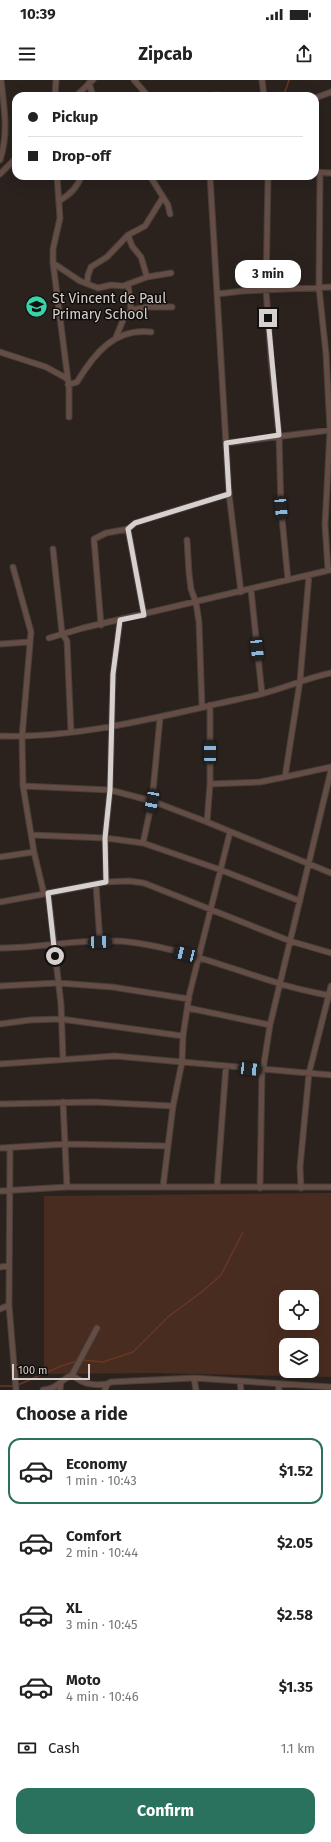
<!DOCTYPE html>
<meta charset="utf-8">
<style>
:root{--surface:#fff;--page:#f6f6f6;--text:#222;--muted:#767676;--line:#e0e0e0;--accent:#2b725e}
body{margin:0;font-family:"Fira Sans",sans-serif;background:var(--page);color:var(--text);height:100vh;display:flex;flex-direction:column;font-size:15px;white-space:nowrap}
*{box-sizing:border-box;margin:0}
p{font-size:13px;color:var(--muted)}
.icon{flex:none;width:22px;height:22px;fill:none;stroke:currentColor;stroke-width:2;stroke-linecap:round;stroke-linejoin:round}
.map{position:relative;height:1310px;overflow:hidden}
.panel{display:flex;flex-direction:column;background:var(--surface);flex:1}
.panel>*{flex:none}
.banner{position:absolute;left:12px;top:12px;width:307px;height:88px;border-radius:12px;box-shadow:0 4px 16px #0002;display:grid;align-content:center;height:88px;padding:0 16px;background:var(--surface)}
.controls{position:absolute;left:279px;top:1210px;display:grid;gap:8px}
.controls a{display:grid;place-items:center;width:40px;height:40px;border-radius:8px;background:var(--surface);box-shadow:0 4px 16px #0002;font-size:20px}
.scale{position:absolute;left:12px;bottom:10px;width:78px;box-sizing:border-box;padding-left:4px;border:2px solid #d6d0ce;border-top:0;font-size:11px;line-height:14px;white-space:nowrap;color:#d6d0ce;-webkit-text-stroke:3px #110d0b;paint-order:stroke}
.end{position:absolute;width:18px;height:18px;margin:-9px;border:5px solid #d6d0ce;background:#111;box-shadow:0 0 0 2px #111}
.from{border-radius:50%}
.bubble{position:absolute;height:28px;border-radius:12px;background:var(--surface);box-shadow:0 4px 16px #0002;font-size:13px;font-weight:700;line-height:28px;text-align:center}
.car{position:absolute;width:12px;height:24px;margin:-12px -6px;border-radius:5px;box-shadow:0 0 3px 1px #0007;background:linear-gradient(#222 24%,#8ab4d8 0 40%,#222 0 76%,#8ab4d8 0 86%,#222 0)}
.banner b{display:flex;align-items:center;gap:14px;height:38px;font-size:15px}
.banner b+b{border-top:1px solid var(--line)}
.banner i{width:10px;height:10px;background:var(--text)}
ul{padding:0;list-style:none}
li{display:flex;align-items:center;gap:12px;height:66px;margin:0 8px 6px;padding:0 8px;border:2px solid transparent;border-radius:12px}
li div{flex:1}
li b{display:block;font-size:15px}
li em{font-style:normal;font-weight:700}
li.selected{border-color:var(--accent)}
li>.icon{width:36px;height:36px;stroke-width:1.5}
h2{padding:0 16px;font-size:18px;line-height:48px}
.pay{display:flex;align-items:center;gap:10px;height:44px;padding:0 16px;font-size:15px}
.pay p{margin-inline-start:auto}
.button{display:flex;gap:8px;margin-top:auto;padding:8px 16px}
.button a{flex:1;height:46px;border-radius:12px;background:var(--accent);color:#fff;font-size:16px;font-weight:700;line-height:46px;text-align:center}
.status{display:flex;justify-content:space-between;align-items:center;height:28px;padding:0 20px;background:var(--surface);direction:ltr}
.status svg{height:11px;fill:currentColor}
header{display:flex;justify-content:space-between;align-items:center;height:52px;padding:0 16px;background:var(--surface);font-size:18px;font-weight:700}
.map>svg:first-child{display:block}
.green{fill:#492c20;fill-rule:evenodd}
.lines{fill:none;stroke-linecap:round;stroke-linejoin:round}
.stream{stroke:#683724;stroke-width:1.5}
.minor-casing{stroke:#463e3a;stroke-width:7}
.minor{stroke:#644d44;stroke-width:5}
.route{stroke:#d6d0ce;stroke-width:5}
.labels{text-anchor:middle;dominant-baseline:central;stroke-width:3;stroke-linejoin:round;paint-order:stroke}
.poi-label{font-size:14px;fill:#d6d0ce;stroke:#110d0b;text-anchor:start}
</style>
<div class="status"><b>10:39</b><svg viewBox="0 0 49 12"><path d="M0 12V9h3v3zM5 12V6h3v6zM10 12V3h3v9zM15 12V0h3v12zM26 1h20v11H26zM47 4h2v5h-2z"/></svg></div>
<header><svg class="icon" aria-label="menu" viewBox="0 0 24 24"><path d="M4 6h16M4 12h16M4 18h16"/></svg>Zipcab<svg class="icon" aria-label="share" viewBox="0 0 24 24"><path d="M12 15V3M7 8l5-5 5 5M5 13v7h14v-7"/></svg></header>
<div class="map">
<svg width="331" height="1310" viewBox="0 0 331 1310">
<rect width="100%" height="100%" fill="#2b221e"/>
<!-- green -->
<path class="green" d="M331 1113V1297L154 1293 44 1294V1116ZM286 1217H312V1243H286ZM286 1265H312V1291H286Z"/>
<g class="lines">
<!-- stream -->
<path class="stream" d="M286 16 285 12 289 0
M312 16 316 15
M81 1280 103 1282 133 1272 169 1236 203 1211 221 1195 243 1152
M18 1305 61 1286 77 1281
M0 1306H14"/>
<defs>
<path id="minor" d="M134 0 148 16
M262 0 264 16
M89 3 93 16
M216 15 226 16
M55 16 56 0
M76 16 93 0
M315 18 331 12
M0 80C9 54 4 27 1 0
M315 92 331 93
M320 93 319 208 326 274 330 350 325 445 328 490
M0 94 16 78
M57 96 60 138 53 169V183L69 308V337
M150 96 168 125 170 134
M210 96 229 414 241 512
M268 96 266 210 271 279 279 355 281 428 288 500
M59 121C69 115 78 108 81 96
M128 155 132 166 141 177 147 197
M53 183 80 201 98 208 111 205 123 206 147 197 171 193
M87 204 88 195 91 187 107 177 128 155 145 146 163 117
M128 204 131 230
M217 214 243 211 331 207
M116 257 124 238 131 230 148 227H172
M0 272 46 287 66 298
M68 305 77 302C94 274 114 248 151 252
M227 363 331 350
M187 460 189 493 191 509 196 523 199 542 202 627
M53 469 62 553 67 561 71 652
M13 487 31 552 22 657 23 706 34 772 44 814 106 802 129 801 144 803 290 861 331 873
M309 495 300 601 285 697 331 687
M251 510 262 614
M144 535 128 449 135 443 229 414
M101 545 94 459 106 453 128 449
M49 558 83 548 330 490
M0 564 29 562
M160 638 152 721 143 763 221 790 300 821
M0 656C69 658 138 642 204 627 223 622 242 619 261 614 285 608 307 598 331 593
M210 704 260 702 285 697
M23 706 110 710 152 721 207 742 331 793
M207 742 210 704V625
M32 755 105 758 143 763
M0 777 34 772
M106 802 105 758 110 710 113 594 120 540
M96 805 100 862
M48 813 61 924 63 979
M0 822 44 814
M0 868C45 868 91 856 137 863 185 870 231 889 278 903 295 909 313 912 331 916
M0 906 58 903 112 907 189 919
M188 928 270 945
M0 944 30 940 61 939 183 956
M0 984 115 976 331 995
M263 990 270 945 331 690
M63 1022 67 1107
M0 1024 94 1022 173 1026
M0 1068 66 1064 168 1066
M10 1068 9 1225 16 1310
M163 1107 173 1026 182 982 183 956 189 916 230 752
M217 1107 226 986
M260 1108 262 990
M301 1108 300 1087 309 993 331 906
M0 1111 67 1107H331
M0 1187 9 1186
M0 1229 9 1225
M72 1295C83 1304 93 1306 107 1304
M194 1298 196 1310
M240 1302 241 1310
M278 1304 279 1310
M43 1310C58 1309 60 1300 72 1295L97 1248
M60 1310 61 1301
M105 1310 107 1304 111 1302 194 1298 331 1307"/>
</defs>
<!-- minor casing -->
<use href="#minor" class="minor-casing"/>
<!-- minor -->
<use href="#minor" class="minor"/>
</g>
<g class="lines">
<!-- route -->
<path class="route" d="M55 876 48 813 106 802 105 758 110 710 113 594 120 540 144 535 128 449 135 443 229 414 226 363 279 355 268 238"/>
</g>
<!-- icons -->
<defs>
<symbol id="school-disc" viewBox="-11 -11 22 22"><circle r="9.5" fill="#36d4a7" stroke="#110d0b"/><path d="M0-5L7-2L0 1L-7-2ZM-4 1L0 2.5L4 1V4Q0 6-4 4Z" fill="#111"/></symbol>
</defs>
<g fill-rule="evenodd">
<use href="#school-disc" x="24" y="214" width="25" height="25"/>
</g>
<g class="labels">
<!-- poi labels -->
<g class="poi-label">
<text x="52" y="218">St Vincent de Paul<tspan x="52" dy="16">Primary School</tspan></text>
</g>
</g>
</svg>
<div class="controls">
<a><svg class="icon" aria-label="locate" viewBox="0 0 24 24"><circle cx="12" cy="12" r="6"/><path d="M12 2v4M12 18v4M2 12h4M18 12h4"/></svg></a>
<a><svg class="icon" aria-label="layers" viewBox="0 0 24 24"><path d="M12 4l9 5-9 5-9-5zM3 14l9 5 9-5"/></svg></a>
</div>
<div class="scale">100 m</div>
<i class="end from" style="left:55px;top:876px"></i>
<i class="end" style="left:268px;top:238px"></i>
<div class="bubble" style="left:235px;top:180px;width:66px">3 min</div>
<i class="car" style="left:281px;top:428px;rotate:175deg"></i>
<i class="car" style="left:257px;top:569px;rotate:174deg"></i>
<i class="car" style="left:210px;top:672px;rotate:0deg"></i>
<i class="car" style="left:152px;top:721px;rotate:191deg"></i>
<i class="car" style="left:100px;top:862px;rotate:88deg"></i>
<i class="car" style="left:185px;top:874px;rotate:284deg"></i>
<i class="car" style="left:250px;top:989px;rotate:96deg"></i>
<div class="banner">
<b><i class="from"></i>Pickup</b>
<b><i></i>Drop-off</b>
</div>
</div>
<section class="panel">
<h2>Choose a ride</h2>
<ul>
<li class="selected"><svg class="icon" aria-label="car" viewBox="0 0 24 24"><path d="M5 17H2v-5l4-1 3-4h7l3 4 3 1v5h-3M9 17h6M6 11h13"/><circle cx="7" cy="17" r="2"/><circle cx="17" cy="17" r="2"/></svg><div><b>Economy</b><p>1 min · 10:43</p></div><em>$1.52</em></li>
<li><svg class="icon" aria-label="car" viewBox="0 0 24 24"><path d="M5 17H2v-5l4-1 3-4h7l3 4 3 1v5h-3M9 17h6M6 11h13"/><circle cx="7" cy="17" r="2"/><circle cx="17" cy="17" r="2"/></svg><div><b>Comfort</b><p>2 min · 10:44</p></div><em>$2.05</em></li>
<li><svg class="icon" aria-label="car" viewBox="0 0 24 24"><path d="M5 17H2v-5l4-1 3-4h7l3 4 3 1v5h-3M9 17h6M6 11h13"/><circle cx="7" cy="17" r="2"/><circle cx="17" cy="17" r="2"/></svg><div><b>XL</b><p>3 min · 10:45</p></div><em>$2.58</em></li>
<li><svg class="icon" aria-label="car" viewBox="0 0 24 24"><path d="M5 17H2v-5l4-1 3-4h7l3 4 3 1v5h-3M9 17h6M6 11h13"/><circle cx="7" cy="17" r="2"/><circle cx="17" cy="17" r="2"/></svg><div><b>Moto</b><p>4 min · 10:46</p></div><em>$1.35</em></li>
</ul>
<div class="pay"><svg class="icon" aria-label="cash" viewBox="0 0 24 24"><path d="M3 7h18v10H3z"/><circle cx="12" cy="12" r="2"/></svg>Cash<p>1.1 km</p></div>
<div class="button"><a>Confirm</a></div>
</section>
